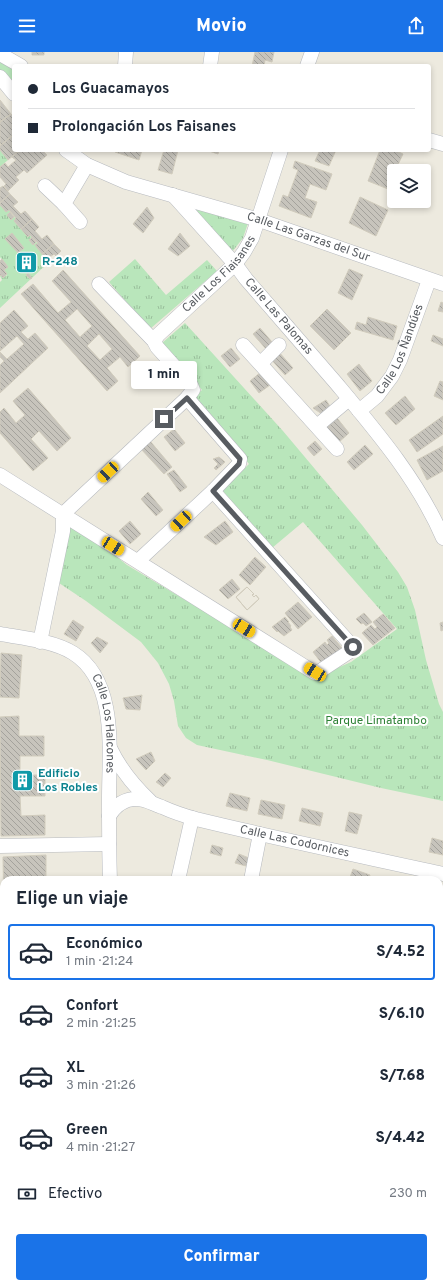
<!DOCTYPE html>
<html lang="es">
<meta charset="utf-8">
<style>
:root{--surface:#fff;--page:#f6f6f7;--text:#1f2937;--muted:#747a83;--line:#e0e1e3;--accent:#1a73e8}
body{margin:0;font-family:Overpass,sans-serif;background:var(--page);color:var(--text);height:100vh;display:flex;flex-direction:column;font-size:15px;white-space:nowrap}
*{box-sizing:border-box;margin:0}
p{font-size:13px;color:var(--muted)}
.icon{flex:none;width:22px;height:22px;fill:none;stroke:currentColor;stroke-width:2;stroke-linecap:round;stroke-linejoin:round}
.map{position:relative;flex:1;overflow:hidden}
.details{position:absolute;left:0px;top:824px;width:443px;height:412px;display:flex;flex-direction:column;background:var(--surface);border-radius:12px 12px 0 0;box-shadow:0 2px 6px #0003}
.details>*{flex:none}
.top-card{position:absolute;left:12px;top:12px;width:419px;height:88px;border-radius:4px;box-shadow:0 2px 6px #0003;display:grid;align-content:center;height:88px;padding:0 16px;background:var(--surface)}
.controls{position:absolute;left:387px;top:112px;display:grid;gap:8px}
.controls a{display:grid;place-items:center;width:44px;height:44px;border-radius:4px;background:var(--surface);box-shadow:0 2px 6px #0003;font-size:20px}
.end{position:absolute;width:18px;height:18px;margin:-9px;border:5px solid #585c61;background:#fff;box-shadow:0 0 0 2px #fff}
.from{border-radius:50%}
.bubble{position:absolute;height:28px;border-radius:4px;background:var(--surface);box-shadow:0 2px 6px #0003;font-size:13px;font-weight:800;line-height:28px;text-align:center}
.car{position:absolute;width:12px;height:24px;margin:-12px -6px;border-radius:5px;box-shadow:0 0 3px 1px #0007;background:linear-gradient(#f5c518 24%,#345 0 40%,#f5c518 0 76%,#345 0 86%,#f5c518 0)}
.top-card b{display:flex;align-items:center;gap:14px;height:38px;font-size:15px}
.top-card b+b{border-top:1px solid var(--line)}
.top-card i{width:10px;height:10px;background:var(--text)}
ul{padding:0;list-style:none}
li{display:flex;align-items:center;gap:12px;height:56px;margin:0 8px 6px;padding:0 8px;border:2px solid transparent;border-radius:4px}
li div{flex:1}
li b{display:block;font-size:15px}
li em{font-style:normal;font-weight:800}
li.current{border-color:var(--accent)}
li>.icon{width:36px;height:36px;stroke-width:1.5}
h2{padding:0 16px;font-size:18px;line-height:48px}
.pay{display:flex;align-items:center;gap:10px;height:44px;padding:0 16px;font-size:15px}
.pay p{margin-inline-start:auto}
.action{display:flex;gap:8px;margin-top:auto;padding:8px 16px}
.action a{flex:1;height:46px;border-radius:4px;background:var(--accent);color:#fff;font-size:16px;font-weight:800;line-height:46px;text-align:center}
header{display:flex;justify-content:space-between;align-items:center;height:52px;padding:0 16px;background:var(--accent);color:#fff;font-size:18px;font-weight:800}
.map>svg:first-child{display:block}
.grass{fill:url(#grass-tufts)}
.building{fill:url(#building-back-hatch);stroke:#d1ccbd;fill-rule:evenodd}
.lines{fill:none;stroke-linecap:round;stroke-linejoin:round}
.minor-casing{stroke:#b7babf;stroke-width:15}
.minor{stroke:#fff;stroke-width:14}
.route{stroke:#585c61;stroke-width:5}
.labels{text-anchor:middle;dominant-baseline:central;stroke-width:4;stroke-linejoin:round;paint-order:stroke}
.street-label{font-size:12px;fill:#585c61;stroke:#fff}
.culture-label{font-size:12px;font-weight:bold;fill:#0d838f;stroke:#fff;text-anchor:start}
.park-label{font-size:12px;fill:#2e8236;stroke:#fff}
</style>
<header><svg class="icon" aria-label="menu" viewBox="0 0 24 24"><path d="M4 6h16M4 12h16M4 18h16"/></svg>Movio<svg class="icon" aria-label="share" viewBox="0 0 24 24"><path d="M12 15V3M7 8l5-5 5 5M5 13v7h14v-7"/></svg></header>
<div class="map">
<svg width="443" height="1236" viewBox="0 0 443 1236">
<defs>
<pattern id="grass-tufts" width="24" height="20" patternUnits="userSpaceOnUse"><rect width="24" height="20" fill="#b9e6bb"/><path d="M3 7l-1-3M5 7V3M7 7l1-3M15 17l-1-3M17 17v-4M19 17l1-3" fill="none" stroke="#99be9b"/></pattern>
<pattern id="building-back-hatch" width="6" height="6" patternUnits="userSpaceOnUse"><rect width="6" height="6" fill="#c7c4bc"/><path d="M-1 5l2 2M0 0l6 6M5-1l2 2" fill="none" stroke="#a4a29c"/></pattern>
</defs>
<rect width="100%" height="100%" fill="#edeadf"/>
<!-- grass -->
<path class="grass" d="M0 2 14 14V42L0 25Z
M0 98 8 108 0 115Z
M187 152 248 171 243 186 232 200Z
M0 153 10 159V160L7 163 11 168 14 165 16 166 14 169 28 185 30 183 32 185 29 188 33 193 36 190 38 191 36 194 50 209 0 256V230L2 228 0 224 1 223 3 226 7 223 4 218 8 215 0 205Z
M135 207 166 243 207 208 217 219 150 277 109 230Z
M185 271 283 379 362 473 398 520 407 535 415 558 426 608 439 652 443 660V749L381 736 267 708 197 693 186 686 178 674 174 649 169 632 158 611 141 590 86 549 53 527 63 462 127 513 315 626 351 610 397 577 303 470 272 496 222 438 249 412 194 345 202 338 162 291Z"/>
<!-- building -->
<path class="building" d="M32 0H44V3H32Z
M255 0H274L272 10 265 8 264 14H252Z
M0 48 11 62 0 70Z
M11 62 14 66V82L1 93 0 91V70Z
M14 82V98H20L8 108 0 98V94Z
M20 98H42L47 103 27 121 24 118 16 125 19 128 8 139 4 134 6 132 0 125V115L5 111 8 115 16 108 12 105Z
M115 98H142L139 108 115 100Z
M164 98H178L172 122 158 118Z
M206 98H219L218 102Z
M320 98H336L329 114 315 109Z
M380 98H394L403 102 395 119H394V123L388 137 368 129Z
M295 109 332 122 326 138 310 132 305 146 317 150 311 166 279 154 283 143 288 145 298 118 293 116Z
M3 134 10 142 0 151V136Z
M10 142 18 150 13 154 21 162 25 159 32 167 21 177 14 169 16 166 10 159 9 158 6 160 0 153V151Z
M360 145 388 158 376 184 349 171Z
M147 155 154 166 143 181 133 172Z
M10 160 14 165 11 168 7 163Z
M32 167 39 175 35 179 42 187 47 183 54 192 42 202 35 193 38 191 30 183 28 185 21 177Z
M12 181 24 196 18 201 5 187Z
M180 181 190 194 178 204 168 197Z
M32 185 36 190 33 193 29 188Z
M54 192 61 199 56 204 54 202 47 207 42 202Z
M17 210a10 10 0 1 1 20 0a10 10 0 1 1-20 0Z
M21 210a6 6 0 1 1 12 0a6 6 0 1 1-12 0Z
M2 207 8 215 4 218 7 222 3 226 1 223 0 224V209Z
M349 217 363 223 352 248 338 241Z
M63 218 140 304 128 315 120 305 107 316 118 329 107 339 21 242 33 232 58 261 71 250 52 229ZM77 257 92 274 80 285 65 268ZM99 282 112 297 100 308 87 294Z
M28 221 32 226 30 227 26 223Z
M441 250 443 251V260L438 259Z
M327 257 351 281 334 298 310 274Z
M14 258 28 274 21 280 28 287 35 281 48 296 0 341V313L4 309 0 305V300L7 307 24 292 17 284 0 299V271Z
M368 265 397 274 393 288 355 277 357 270 366 273Z
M260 276 272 290 266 297 253 282Z
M433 283 443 287V294L431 289Z
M231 296 240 307 230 315 221 304Z
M278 299 293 316 285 323 270 306Z
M359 312 372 329 360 339 347 322Z
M261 320 270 333 259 341 250 329Z
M440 329 443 330V348L434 344Z
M28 336 71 386 57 399 39 379 31 387 48 406 33 419 0 381V360L4 356 16 371 25 363 13 349Z
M405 344 415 357 396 373 385 361Z
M326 348 331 356 322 362 313 356Z
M443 364V382L417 400 409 388Z
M337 366 349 381 338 391 325 377Z
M174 377 185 391 175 399 164 385Z
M150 389 172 415 164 422 141 397Z
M315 389 322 397 314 404 307 396Z
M365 393 373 402 354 418 347 410Z
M443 394V419L427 428 417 408Z
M219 405 225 410 216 418 214 416 218 412 213 407Z
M174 418 187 435 180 440 167 422Z
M148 440 163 458 156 464 141 447Z
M130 469 141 482 130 492 119 479Z
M225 469 233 480 216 493 204 485Z
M255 505 266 515 250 533 239 523Z
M232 527 240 537 228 547 219 538Z
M247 535 254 542 252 543 254 545 256 543 259 547 247 558 236 545Z
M247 535 254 542 252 543 254 545 256 543 259 547 247 558 236 545Z
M298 550 312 565 298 577 285 561Z
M364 561 372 570 366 574 363 571 361 572 356 567Z
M383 562 395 576 373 593 362 581 371 573 375 577 377 575 373 570Z
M285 565 289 570H288L291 574 290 575 292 578 284 584 278 579 277 580 272 575Z
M73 568 84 575 76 589 64 582Z
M443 570V578L441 579 440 571Z
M332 584 342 596 323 613 313 600 325 590 327 593 329 591 327 588Z
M97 585 108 591 100 601 91 591Z
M1 601 22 603 19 646 0 645Z
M142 643 140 658 126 657 123 646Z
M19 664V684H44V704H20V723H45V744H20L21 764 45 763V783L1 784 0 665Z
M151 700 155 709 146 718 136 707Z
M165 721 171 726 163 735 156 730Z
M230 741 250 746 247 759 226 754Z
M261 748 285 753 282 767 258 762Z
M302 756 323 761 320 774 299 769Z
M349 760 362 763 357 782 345 779Z
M432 786 443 789V803L429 800Z
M212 793 223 796 221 804 210 801Z
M239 802 249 806 246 814 235 811Z
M46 803V828H4V860L3 805Z
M353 817 370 823 368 828H349Z
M439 871 443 872V886L439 885Z
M2 947H4V975H3Z
M441 1053 443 1054V1078L439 1077V1060Z
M439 1107 443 1109V1119L439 1118Z
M439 1134 443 1135 441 1144H439Z
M439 1146 443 1147V1167L439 1166Z
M439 1227 443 1228V1236L381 1235 382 1232H439Z
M5 1232H56V1236H5Z
M219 1232H253L252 1236H218Z"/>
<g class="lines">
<defs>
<g id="minor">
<path d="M0 2 21 14"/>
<path d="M125 14 126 0"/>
<path d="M210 14 212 0"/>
<path d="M307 14 312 0"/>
<path d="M0 25 14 42"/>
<path d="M429 88 443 92"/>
<path id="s1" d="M66 98 87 113 126 130 259 168 443 232"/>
<path d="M45 134 64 152"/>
<path id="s2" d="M173 143 235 212 246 227C276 262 306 296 336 331 376 379 418 428 443 486"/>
<path d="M80 170 64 152 87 113"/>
<path id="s3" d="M154 289 158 283 235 212 244 200 252 186 281 98"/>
<path d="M243 293 337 397"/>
<path d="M261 311 279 293"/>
<path id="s4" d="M359 359 377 344 392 324 400 308 429 228"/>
<path d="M317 374 349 347"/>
<path d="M0 423 315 621H317L352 598 353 595 213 439"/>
<path d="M138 509 213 439 239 412 240 407 187 346"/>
<path id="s5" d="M0 582C23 586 54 589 73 601 118 629 109 700 109 746 109 773 109 801 110 828"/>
<path d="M40 590 63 479V462L187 346 193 338 191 333 157 295 154 289 99 232"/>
<path d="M110 696C120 717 133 733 150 749"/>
<path id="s6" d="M109 764C115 754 124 747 136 747 146 747 153 752 162 755 173 760 185 764 196 767 278 787 361 804 443 822"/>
<path d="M0 794 109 792"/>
<path d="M178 828 192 766"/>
<path d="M251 828 260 782"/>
<path d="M0 988 4 989"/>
<path d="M439 1092 443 1093"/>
<path d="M119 1232V1236"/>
<path d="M322 1236 323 1232"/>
</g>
</defs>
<!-- minor casing -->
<use href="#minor" class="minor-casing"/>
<!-- minor -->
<use href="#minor" class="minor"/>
</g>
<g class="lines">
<!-- route -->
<path class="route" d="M164 367 187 346 240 407 239 412 213 439 353 595"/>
</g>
<!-- icons -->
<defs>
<symbol id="building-square" viewBox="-11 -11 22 22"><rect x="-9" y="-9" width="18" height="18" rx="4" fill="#0f9aa8" stroke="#fff"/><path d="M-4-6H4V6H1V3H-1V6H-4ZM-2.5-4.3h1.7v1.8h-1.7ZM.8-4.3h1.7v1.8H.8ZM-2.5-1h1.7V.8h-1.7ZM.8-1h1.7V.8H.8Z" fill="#fff"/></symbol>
</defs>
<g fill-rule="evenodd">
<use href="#building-square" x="14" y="198" width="25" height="25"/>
<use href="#building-square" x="10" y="716" width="25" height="25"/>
</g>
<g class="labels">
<!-- street labels -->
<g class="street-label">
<text stroke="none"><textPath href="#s1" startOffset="259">Calle Las Garzas del Sur</textPath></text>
<text stroke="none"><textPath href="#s3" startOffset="94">Calle Los Fiaisanes</textPath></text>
<text stroke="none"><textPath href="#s2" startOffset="161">Calle Las Palomas</textPath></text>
<text stroke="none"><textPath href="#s4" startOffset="76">Calle Los Ñandúes</textPath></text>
<text stroke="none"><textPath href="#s5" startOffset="157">Calle Los Halcones</textPath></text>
<text stroke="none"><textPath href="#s6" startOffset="198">Calle Las Codornices</textPath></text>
</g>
<!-- culture labels -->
<g class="culture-label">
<text x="42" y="210">R-248</text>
<text x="38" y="722">Edificio<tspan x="38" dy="14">Los Robles</tspan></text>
</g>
<!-- park labels -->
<g class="park-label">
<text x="376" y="669">Parque Limatambo</text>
</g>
</g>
</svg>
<div class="controls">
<a><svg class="icon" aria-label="layers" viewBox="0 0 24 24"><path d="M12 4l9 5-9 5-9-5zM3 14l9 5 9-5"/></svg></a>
</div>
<i class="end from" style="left:353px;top:595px"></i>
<i class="end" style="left:164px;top:367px"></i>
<div class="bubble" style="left:131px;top:309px;width:66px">1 min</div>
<i class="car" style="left:108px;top:420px;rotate:227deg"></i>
<i class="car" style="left:181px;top:469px;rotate:227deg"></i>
<i class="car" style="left:113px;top:494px;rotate:122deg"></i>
<i class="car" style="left:244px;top:576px;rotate:122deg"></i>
<i class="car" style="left:315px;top:620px;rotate:302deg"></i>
<div class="top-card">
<b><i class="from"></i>Los Guacamayos</b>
<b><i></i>Prolongación Los Faisanes</b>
</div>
<section class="details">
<h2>Elige un viaje</h2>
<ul>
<li class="current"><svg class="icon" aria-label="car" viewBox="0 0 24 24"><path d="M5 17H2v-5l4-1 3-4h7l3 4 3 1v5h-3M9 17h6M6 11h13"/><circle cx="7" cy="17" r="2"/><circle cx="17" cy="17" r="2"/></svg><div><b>Económico</b><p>1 min · 21:24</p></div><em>S/4.52</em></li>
<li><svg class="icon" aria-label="car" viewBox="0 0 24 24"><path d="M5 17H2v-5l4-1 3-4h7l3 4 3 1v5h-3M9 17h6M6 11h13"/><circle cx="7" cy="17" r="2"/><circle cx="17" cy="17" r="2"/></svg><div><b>Confort</b><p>2 min · 21:25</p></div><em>S/6.10</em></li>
<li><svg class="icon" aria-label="car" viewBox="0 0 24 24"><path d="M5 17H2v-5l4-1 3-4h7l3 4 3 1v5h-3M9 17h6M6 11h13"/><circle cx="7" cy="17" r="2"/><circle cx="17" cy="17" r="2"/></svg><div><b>XL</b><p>3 min · 21:26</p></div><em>S/7.68</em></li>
<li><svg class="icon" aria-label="car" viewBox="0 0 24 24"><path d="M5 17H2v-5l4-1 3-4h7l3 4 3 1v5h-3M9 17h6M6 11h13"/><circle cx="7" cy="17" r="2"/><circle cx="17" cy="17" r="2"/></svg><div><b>Green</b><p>4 min · 21:27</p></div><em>S/4.42</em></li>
</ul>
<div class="pay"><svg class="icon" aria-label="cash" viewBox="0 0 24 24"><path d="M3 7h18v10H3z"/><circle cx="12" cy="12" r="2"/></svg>Efectivo<p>230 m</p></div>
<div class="action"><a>Confirmar</a></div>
</section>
</div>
